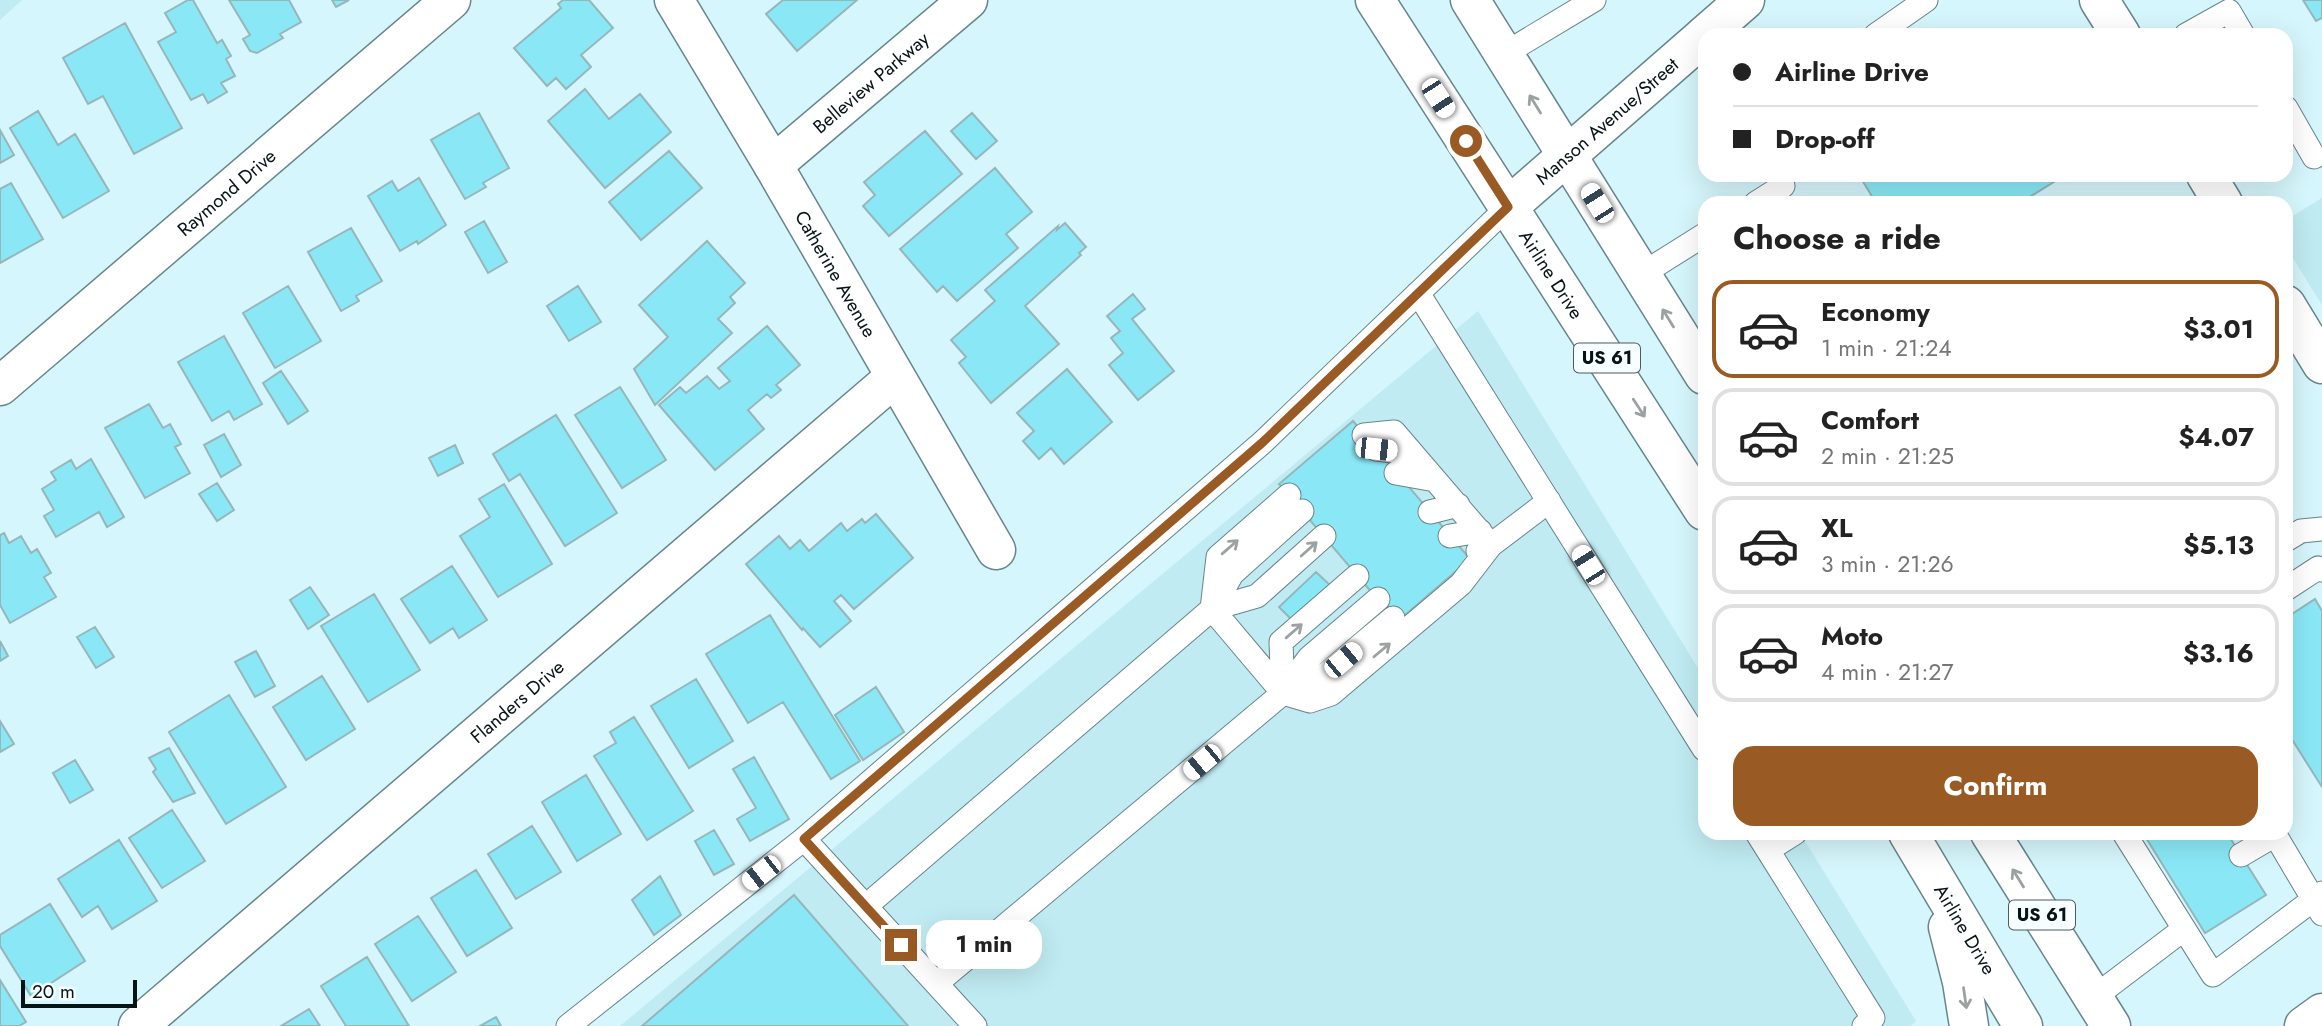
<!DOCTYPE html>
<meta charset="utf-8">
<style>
:root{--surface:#fff;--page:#f2f2f2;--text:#222;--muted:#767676;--line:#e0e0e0;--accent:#9a5a23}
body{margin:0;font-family:Jost,sans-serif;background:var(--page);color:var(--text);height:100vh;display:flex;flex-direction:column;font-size:26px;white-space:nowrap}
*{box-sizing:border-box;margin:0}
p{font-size:23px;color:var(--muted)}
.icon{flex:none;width:38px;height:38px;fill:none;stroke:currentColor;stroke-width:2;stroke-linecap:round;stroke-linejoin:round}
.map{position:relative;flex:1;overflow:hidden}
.drawer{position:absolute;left:1698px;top:196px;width:595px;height:644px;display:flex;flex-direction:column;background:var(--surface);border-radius:21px;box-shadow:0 7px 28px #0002}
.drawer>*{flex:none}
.top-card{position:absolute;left:1698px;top:28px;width:595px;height:154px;border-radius:21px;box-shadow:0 7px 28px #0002;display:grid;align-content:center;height:154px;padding:0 35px;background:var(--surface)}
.scale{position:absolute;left:21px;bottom:18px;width:116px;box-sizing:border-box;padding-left:7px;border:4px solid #071315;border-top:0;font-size:19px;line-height:24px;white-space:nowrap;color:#071315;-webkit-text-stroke:5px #f7feff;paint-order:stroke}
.end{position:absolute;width:32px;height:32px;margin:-16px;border:9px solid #9a5a23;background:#fff;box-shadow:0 0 0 4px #fff}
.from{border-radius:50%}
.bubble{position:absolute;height:49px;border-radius:21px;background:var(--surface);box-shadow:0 7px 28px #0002;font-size:23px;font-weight:700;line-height:49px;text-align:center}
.car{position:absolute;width:21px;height:42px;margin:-21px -10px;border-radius:9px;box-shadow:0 0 5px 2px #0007;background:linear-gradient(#fff 24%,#345 0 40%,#fff 0 76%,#345 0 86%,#fff 0)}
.top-card b{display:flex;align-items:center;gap:24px;height:66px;font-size:26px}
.top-card b+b{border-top:2px solid var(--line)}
.top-card i{width:18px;height:18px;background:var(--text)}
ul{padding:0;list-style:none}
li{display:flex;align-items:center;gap:21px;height:98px;margin:0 14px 10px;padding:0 21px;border:4px solid var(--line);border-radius:21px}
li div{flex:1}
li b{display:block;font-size:26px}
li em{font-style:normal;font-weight:700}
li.active{border-color:var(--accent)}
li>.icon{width:63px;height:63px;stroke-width:1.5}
h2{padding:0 35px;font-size:32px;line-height:84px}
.cta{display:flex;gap:14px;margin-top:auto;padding:14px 35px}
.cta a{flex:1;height:80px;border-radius:21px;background:var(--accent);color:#fff;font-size:28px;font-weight:700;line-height:80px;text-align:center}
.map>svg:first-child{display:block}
.built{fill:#c0ebf2}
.building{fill:#8ae8f6;stroke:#96b6ba;stroke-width:2}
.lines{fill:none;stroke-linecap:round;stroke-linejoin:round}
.service-casing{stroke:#67858a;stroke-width:25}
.minor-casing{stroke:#67858a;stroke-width:41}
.tertiary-casing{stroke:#67858a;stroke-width:41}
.trunk-casing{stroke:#67858a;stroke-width:41}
.service{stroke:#fff;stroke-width:23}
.minor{stroke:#fff;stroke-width:38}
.tertiary{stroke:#fff;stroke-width:38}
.trunk{stroke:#fff;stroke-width:38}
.oneway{stroke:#9ca1a1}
.route{stroke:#9a5a23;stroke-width:9}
.labels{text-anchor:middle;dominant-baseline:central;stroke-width:5;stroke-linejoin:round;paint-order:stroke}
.shield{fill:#f7feff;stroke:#4f5a5b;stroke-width:2}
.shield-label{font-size:18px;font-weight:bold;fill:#071315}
.street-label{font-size:19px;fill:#071315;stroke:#f7feff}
</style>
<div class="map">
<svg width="2322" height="1026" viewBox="0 0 2322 1026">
<rect width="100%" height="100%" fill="#d5f6fc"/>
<!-- built -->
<path class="built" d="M0 0H22L0 20Z
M2322 198V305L2286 247V220Z
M1478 311 1704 678V833H1800L1916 1021 1911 1026H620Z"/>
<!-- building -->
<path class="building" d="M188 0H193L217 43 222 40 231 56 226 59 235 76 221 83 227 92 208 103 203 94 191 100 158 42 176 32 165 13Z
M229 0H289L301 22 280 34 283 38 257 53 250 51 243 39 250 35Z
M332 0H349L336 7Z
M563 0H589L613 28 581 55 591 67 566 89 556 78 547 86 514 48 561 8 558 4Z
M783 0H857L797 51 766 14Z
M2303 0H2322V18L2316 21Z
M125 23 182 128 134 154 103 96 88 104 63 58Z
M585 89 609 119 640 94 671 132 605 188 548 121Z
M38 111 58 145 75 134 109 191 63 218 10 128Z
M479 113 509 168 483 183 486 187 465 199 431 140Z
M972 113 997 141 976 159 951 131Z
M0 130 14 155 0 163Z
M925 131 962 174 889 236 863 206 875 195 864 182Z
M669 151 702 188 641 240 609 202Z
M995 168 1032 212 1006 234 1018 248 957 301 943 286 937 292 900 249Z
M1859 175H2065L2020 203H1876Z
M419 178 446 225 418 244 417 241 400 251 368 196 392 181 398 191Z
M11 183 43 239 0 263V189Z
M484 221 507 262 488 273 465 232Z
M1065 223 1086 247 1079 253 1081 255 1025 306 1059 344 991 403 959 363 966 357 951 340 995 301 985 290 1058 226 1057 230Z
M351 228 382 281 356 296 359 301 341 311 308 252Z
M707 241 745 283 730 297 735 303 718 319 732 333 655 405 634 369 668 337 639 305Z
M288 286 321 341 275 368 243 313Z
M578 286 601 322 569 341 547 306Z
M1133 294 1145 309 1132 319 1174 371 1138 400 1109 365 1123 353 1111 338 1120 331 1107 316Z
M767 326 800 365 776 385 781 390 771 398 767 394 748 410 764 429 715 470 659 405 680 387 686 393 707 376 719 389 730 381 718 368Z
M224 336 262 404 234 420 229 411 212 421 178 362Z
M1067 369 1112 422 1064 464 1051 448 1039 459 1023 441 1034 431 1017 413Z
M281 371 308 411 288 424 263 383Z
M620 387 666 460 622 488 575 415Z
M149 404 163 428 170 424 181 444 175 447 190 473 145 498 105 428Z
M556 415 617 513 565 546 520 474 509 481 493 454Z
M1353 421 1470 559 1397 622 1279 484Z
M224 434 241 465 221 477 204 445Z
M455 445 463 463 438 476 429 458Z
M91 459 124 517 107 527 99 512 56 537 44 516 54 510 42 489 56 480 51 472 71 460 76 469Z
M217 483 234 510 217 521 199 494Z
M504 484 552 564 498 597 460 536 490 517 479 499Z
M876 514 913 558 854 609 841 595 834 601 851 621 820 647 803 628 802 630 746 564 779 536 790 549 800 540 809 551 841 523 847 531 862 519 865 523Z
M4 533 9 543 21 536 31 553 37 549 51 573 44 577 56 597 10 623 0 605V535Z
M452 566 487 620 459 638 453 628 430 643 401 599Z
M1316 572 1333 588 1296 624 1279 607Z
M310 587 329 615 308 629 290 600Z
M374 594 420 670 368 702 321 626Z
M2315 599 2322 611V787L2286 730V618Z
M770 615 860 761 831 779 783 702 748 723 706 654Z
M95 627 114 657 96 668 77 637Z
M0 641 8 656 0 661Z
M256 651 275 686 255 697 235 662Z
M322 676 355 729 306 760 273 707Z
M696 679 733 741 689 768 651 706Z
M876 687 904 732 863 760 835 715Z
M229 695 286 787 226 824 169 732Z
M634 717 693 811 647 840 594 756 616 743 610 732Z
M0 721 14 744 0 752Z
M169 748 195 793 173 802 153 772 156 769 149 758Z
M754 757 789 819 750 841 737 819 756 808 733 769Z
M75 760 93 790 70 803 53 773Z
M586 775 621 834 577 861 542 802Z
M172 810 205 861 162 888 129 838Z
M532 826 561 872 516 899 488 854Z
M714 830 734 864 714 875 695 841Z
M2143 833H2227L2266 895 2205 933Z
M119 840 157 901 112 929 98 906 82 917 58 879Z
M476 870 512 928 467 956 431 898Z
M660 876 681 915 654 935 632 900Z
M794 895 908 1026H642Z
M50 904 85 961 31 996 0 946V935Z
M418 916 456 972 412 1001 375 944Z
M367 957 409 1026H346L321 986Z
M0 980 26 1022 19 1026H0Z
M309 1009 320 1026H281Z
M496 1017 501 1026H480Z"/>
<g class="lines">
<defs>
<path id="service" d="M1876 35 1926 0
M2186 35 2229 11 2243 35
M1504 54 1594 0
M2286 108 2314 157
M1756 203 1783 186 1780 175
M1642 274 1704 235
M1418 293 1704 749
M1364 435 1394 432 1491 545 1478 551
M1376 449 1412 453
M1396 473 1435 480
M1430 512 1458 505
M1450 536 1480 531
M2286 540 2301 531 2322 529
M2286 589 2318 568 2322 570
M1217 601 1232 574 1302 511
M1212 609 1218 557 1289 495
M1212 609 1257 596 1324 536
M1286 692 1326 674 1393 618
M1283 693 1281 642 1357 576
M1757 833 1873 1018 1864 1026
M2124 833 2213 975 2322 893
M2274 833 2322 914
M1768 850 1795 833
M2241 855 2275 835
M866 906 1212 609 1283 693 1310 701 1331 694 1461 584 1491 545 1549 501
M937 983 1283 693 1309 658 1378 599
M2093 998 2184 929
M568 1026 804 839
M975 1026 804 839 1263 442 1508 207"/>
<g id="minor">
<path id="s1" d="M674 0 773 165 996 550"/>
<path d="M2099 0 2121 35"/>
<path d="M1705 35 1745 0"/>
<path id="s2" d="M773 165 968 0"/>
<path d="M2206 175 2223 203"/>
<path id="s3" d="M1508 207 1704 36"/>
<path d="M2286 305 2322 364"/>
<path id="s4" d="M0 386 451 0"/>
<path id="s5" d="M138 1026 895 377"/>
</g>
<path id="tertiary" d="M2304 1026 2322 1013"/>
<g id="trunk">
<path id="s6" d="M1375 0 1704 511"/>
<path d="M1470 0 1704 375"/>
<path id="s7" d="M1908 833 2023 1026"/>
<path d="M1990 833 2111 1026"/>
<path d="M1948 927 1962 982 1969 1026"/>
</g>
</defs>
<!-- service casing -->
<use href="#service" class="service-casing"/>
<!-- minor casing -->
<use href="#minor" class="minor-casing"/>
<!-- tertiary casing -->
<use href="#tertiary" class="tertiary-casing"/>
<!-- trunk casing -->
<use href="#trunk" class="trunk-casing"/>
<!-- service -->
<use href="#service" class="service"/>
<!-- minor -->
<use href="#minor" class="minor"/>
<!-- tertiary -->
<use href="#tertiary" class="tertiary"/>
<!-- trunk -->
<use href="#trunk" class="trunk"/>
</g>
<!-- one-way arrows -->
<defs><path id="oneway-shaft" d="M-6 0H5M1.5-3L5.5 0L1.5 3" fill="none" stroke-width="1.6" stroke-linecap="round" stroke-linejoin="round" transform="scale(1.75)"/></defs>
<g class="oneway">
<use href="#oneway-shaft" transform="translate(1535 104) rotate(-122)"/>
<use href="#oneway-shaft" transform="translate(1668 318) rotate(-122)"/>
<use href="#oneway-shaft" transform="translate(1639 408) rotate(57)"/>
<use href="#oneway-shaft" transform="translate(1230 547) rotate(-41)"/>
<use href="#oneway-shaft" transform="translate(1309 549) rotate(-42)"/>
<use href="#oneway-shaft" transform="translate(1294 631) rotate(-41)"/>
<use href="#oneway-shaft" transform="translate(1382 650) rotate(-40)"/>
<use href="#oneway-shaft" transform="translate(2018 878) rotate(-122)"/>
<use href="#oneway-shaft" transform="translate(1965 998) rotate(82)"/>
</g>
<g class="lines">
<!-- route -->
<path class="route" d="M901 945 804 839 1263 442 1508 207 1466 141"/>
</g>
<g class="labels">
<!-- shield labels -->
<g class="shield">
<rect x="1574" y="343.5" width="66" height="29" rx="5"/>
<rect x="2009" y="900.5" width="66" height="29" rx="5"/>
</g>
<g class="shield-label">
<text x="1607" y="358">US 61</text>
<text x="2042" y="915">US 61</text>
</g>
<!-- street labels -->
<g class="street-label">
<text stroke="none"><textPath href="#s2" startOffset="128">Belleview Parkway</textPath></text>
<text stroke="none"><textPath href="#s3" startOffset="131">Manson Avenue/Street</textPath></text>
<text stroke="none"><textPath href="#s4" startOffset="298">Raymond Drive</textPath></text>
<text stroke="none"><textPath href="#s6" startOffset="326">Airline Drive</textPath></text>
<text stroke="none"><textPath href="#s1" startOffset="318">Catherine Avenue</textPath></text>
<text stroke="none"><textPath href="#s5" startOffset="499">Flanders Drive</textPath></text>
<text stroke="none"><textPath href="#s7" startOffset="112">Airline Drive</textPath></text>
</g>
</g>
</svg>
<div class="scale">20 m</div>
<i class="end from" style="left:1466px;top:141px"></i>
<i class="end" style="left:901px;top:945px"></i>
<div class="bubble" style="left:926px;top:920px;width:116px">1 min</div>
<i class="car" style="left:1438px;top:98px;rotate:147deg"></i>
<i class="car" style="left:1597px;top:203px;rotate:328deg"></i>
<i class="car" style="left:1376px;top:449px;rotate:96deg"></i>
<i class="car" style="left:1588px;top:565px;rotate:328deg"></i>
<i class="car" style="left:1343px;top:660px;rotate:50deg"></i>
<i class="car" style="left:1202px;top:762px;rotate:230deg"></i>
<i class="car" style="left:761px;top:873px;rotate:232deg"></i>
<div class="top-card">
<b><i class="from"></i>Airline Drive</b>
<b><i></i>Drop-off</b>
</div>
<section class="drawer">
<h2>Choose a ride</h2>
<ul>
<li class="active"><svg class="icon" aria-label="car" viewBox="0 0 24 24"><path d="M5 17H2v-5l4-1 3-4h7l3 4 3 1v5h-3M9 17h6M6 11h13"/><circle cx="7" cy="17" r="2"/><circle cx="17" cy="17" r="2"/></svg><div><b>Economy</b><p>1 min · 21:24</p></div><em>$3.01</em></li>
<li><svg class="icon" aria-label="car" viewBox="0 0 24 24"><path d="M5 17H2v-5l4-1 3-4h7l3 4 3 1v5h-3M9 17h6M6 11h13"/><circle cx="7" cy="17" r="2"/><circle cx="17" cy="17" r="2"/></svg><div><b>Comfort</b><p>2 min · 21:25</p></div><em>$4.07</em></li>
<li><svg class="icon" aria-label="car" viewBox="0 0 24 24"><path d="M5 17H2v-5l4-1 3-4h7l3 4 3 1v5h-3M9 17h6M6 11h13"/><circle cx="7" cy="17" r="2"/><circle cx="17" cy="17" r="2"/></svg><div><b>XL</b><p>3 min · 21:26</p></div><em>$5.13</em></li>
<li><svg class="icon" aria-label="car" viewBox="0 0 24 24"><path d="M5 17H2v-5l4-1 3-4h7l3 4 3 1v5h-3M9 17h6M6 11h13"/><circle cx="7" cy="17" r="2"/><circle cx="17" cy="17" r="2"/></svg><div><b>Moto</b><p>4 min · 21:27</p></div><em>$3.16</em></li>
</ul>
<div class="cta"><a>Confirm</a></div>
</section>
</div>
